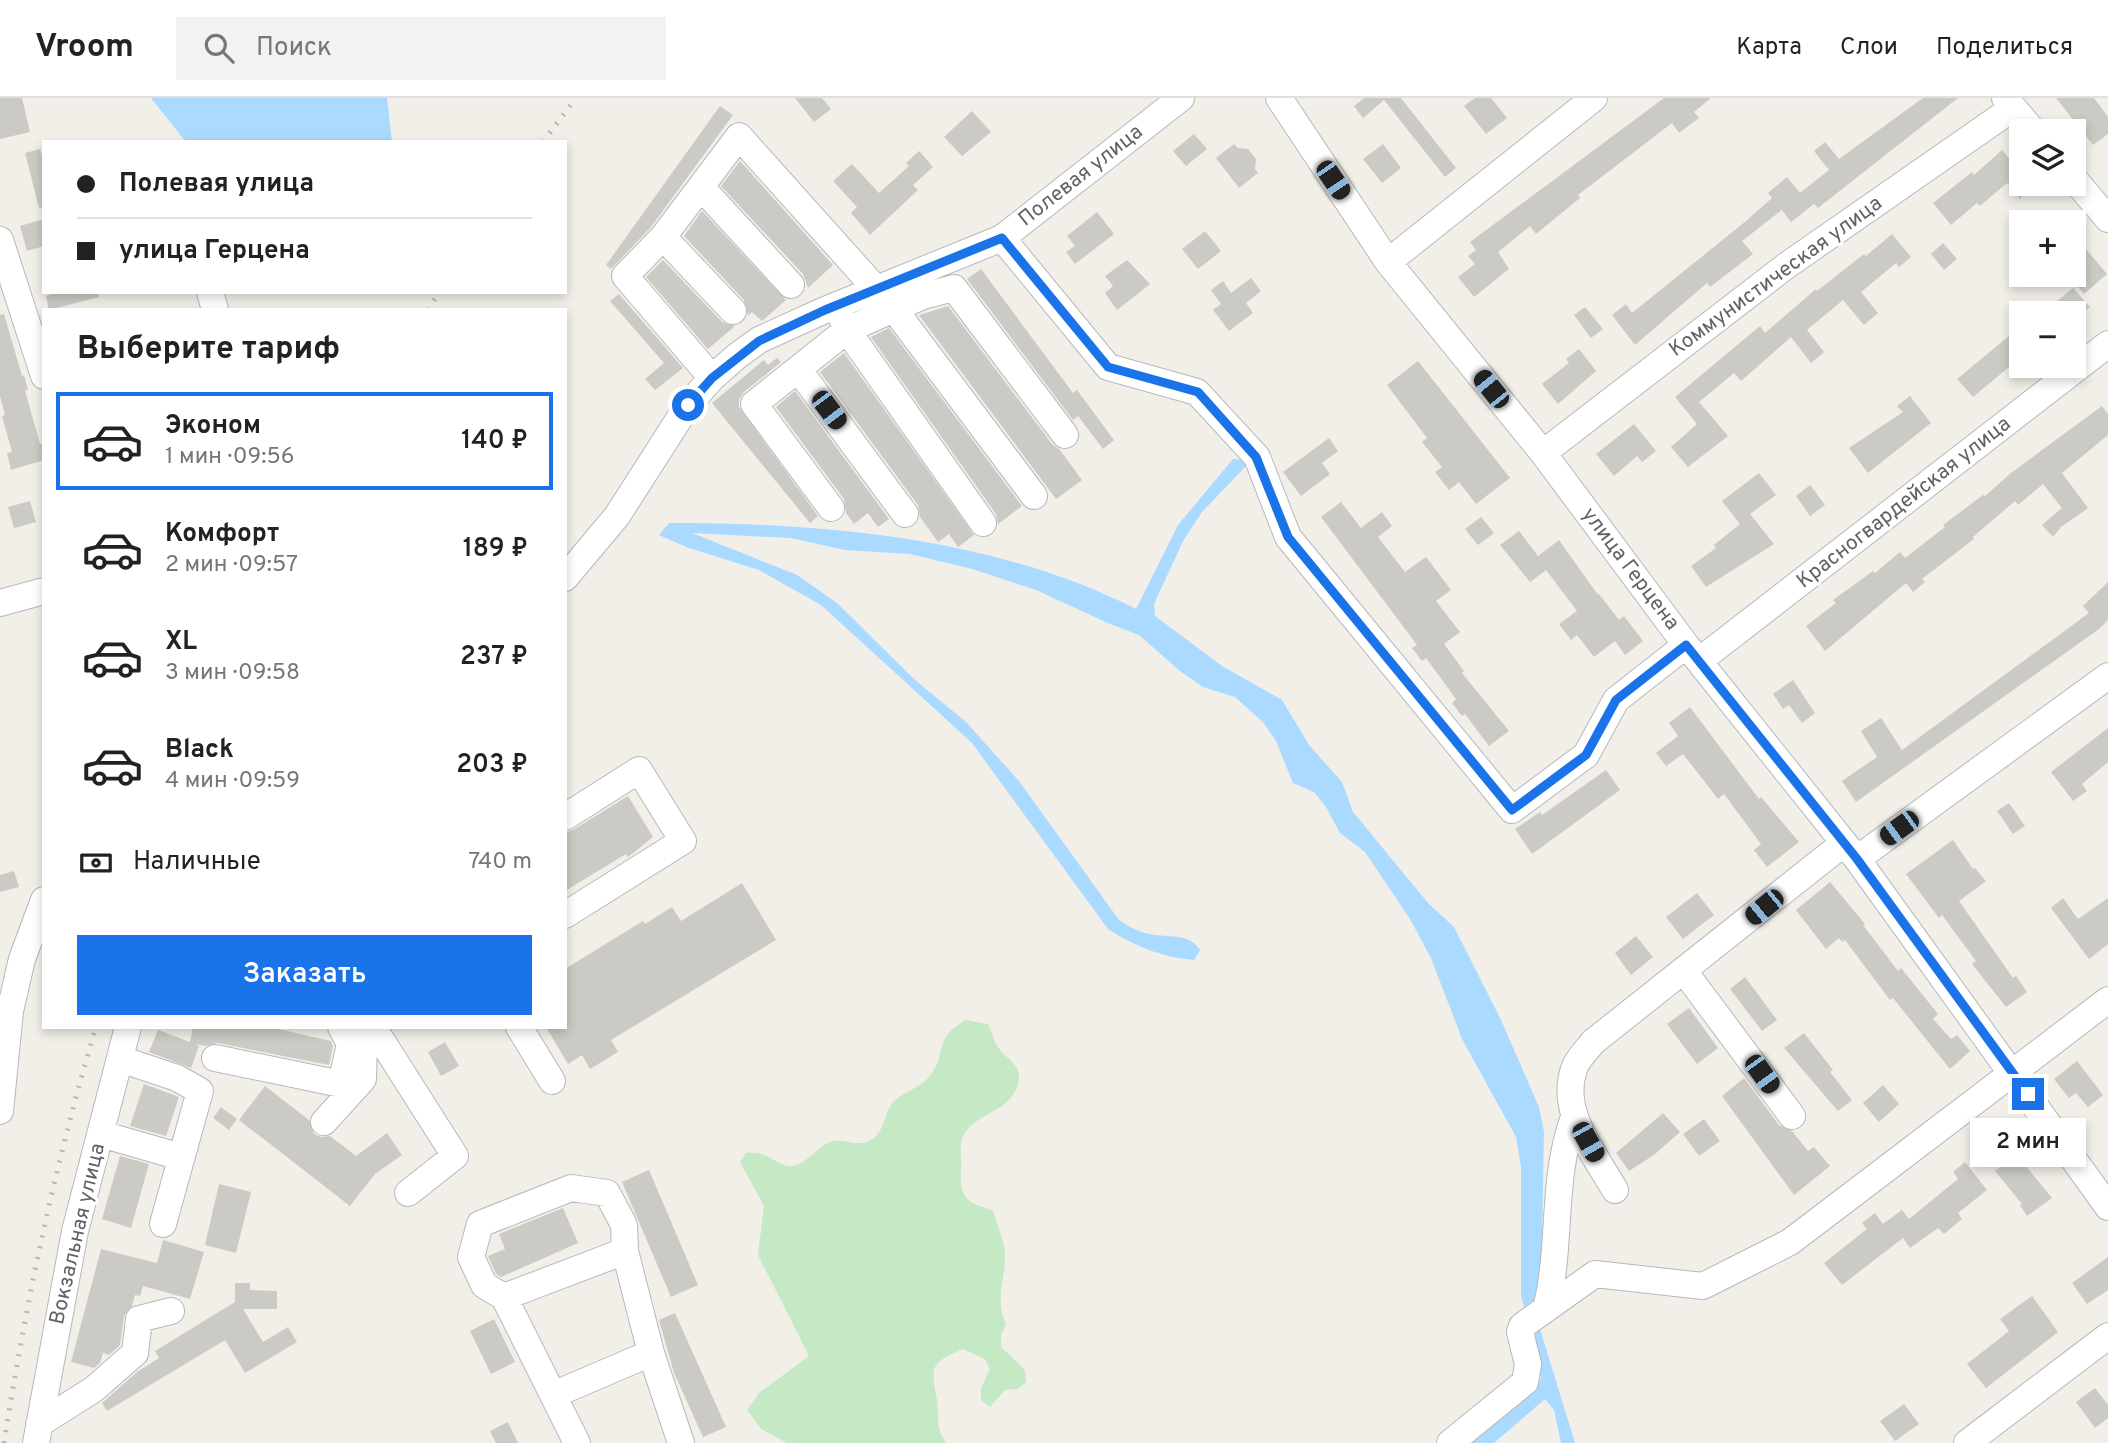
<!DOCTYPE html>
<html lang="ru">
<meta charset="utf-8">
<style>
:root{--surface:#fff;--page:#f2f2f2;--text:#222;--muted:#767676;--line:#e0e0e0;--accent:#1a73e8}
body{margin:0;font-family:Overpass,sans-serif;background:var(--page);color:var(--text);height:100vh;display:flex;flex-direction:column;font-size:26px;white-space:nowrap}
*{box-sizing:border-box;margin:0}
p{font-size:23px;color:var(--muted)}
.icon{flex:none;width:38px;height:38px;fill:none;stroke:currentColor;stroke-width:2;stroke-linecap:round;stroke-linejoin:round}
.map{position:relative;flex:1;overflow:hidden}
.details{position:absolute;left:42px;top:210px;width:525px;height:721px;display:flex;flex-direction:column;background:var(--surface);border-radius:0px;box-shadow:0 4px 10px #0003}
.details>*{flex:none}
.guide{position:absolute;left:42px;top:42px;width:525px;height:154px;border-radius:0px;box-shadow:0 4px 10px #0003;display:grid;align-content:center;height:154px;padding:0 35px;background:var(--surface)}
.buttons{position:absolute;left:2009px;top:21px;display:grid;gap:14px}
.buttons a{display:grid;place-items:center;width:77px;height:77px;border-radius:0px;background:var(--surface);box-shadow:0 4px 10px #0003;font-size:35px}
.end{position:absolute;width:32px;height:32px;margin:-16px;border:9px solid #1a73e8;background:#fff;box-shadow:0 0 0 4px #fff}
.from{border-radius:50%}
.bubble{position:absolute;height:49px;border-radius:0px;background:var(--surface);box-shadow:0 4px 10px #0003;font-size:23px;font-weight:600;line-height:49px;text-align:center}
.car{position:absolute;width:21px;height:42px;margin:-21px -10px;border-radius:9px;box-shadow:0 0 5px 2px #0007;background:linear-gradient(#222 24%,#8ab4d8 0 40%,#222 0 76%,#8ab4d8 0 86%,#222 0)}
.guide b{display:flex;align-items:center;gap:24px;height:66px;font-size:26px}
.guide b+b{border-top:2px solid var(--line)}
.guide i{width:18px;height:18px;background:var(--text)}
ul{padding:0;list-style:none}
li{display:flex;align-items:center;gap:21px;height:98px;margin:0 14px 10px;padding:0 21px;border:4px solid transparent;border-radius:0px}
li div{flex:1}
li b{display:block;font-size:26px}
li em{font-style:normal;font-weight:600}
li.on{border-color:var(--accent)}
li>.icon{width:63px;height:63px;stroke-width:1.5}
h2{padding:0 35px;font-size:32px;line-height:84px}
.pay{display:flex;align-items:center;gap:18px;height:77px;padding:0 35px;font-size:26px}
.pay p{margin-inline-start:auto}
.cta{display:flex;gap:14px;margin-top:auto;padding:14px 35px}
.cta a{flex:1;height:80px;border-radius:0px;background:var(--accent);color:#fff;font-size:28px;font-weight:600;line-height:80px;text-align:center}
header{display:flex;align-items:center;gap:42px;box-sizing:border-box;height:98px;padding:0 35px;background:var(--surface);border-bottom:2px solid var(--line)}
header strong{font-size:33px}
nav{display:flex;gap:38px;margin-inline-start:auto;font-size:24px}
.search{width:490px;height:63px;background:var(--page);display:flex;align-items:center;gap:18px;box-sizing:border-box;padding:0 24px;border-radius:0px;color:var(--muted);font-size:26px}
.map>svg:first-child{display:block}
.green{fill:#c5e8c5}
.water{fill:#aadaff}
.building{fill:#cccac5}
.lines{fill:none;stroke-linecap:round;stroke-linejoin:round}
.minor-casing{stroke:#b5b8bc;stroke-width:28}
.minor{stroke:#fff;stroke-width:26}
.rail{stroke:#b6b7b8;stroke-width:5;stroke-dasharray:2 9;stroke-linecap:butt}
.route{stroke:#1a73e8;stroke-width:9}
.labels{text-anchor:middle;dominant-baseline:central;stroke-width:6;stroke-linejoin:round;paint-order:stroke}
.street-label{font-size:21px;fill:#5f6368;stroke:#fff}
</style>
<header>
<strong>Vroom</strong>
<div class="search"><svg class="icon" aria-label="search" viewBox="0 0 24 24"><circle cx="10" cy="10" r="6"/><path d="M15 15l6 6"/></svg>Поиск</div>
<nav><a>Карта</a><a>Слои</a><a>Поделиться</a></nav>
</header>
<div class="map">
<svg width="2108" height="1345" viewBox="0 0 2108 1345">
<rect width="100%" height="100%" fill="#f1efe8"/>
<!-- green -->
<path class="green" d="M966 922 988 926C991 932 993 939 996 946 1003 960 1024 966 1018 986 1010 1013 983 1013 967 1032 957 1044 962 1053 961 1067 960 1096 962 1105 993 1112 997 1127 1006 1146 1005 1161 1004 1185 995 1202 1006 1226L1001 1237V1249L1025 1272 1026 1284 1018 1291 1005 1292 990 1309 981 1302V1290L990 1271 985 1261 963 1251C929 1266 931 1268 937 1302 940 1321 934 1326 946 1345H787L761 1331 747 1312 759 1295 809 1258 758 1157 764 1108 740 1064 746 1055C769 1052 776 1068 791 1068 806 1067 815 1051 828 1045 842 1038 855 1050 869 1043 886 1035 883 1015 894 1003 905 993 920 990 930 978 949 954 931 942 966 922Z"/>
<!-- water -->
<path class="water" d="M151 0H387L392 44H186Z
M1233 361 1244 362 1247 367 1202 414 1183 443 1154 506 1155 518 1222 568 1282 602 1309 647 1342 684 1353 714 1428 805 1454 829 1501 922 1539 1009 1544 1034 1542 1143 1538 1203 1525 1212 1521 1198V1069L1516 1039 1462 941 1431 860 1410 821 1365 754 1340 735 1326 709 1314 694 1293 685 1276 643 1263 624 1235 599 1203 589 1180 573 1139 537 1110 526 1036 492 972 471 910 456 845 452 790 440 692 435 797 477 837 505 915 582 966 624 1019 683 1119 822C1130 830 1141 835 1155 837 1172 839 1190 836 1200 852L1194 862C1161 859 1137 849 1108 831L972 645 821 507 759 472 689 450 659 437 669 425C826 425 993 439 1136 511L1178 427Z
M1539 1228 1575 1345H1561L1554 1312 1545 1301 1494 1345H1469L1541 1281 1531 1234Z"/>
<!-- building -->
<path class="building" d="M0 0H22L30 34 0 41Z
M795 0H822L831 11 814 24Z
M1364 0H1401L1456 70 1445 79 1384 2 1363 20 1354 8Z
M1475 0H1491L1507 20 1486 36 1464 8Z
M1664 0H1711L1694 14 1699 20 1679 35 1672 25 1578 97 1580 100 1536 136 1530 128 1498 154 1509 171 1474 199 1458 179 1475 166 1468 158 1476 152 1470 144Z
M1923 0H1958L1818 110 1814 106 1791 124 1782 112 1742 143 1753 156 1710 189 1707 185 1635 247 1612 217 1626 206 1632 215 1746 123 1772 100 1768 95 1787 79 1800 95 1829 72 1814 53 1825 44 1839 61Z
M2056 0H2094L2108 19V36L2093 47Z
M720 8 733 17 651 129 611 171 606 167Z
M972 13 991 34 962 58 944 39Z
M1194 36 1207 51 1186 68 1173 53Z
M1234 46 1238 50 1248 51 1256 61 1255 71 1258 75 1239 90 1216 60Z
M1383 46 1401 70 1382 85 1363 61Z
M40 51 44 63V109L39 110 25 55Z
M2002 52 2021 75V102L2007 85 1980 108 1977 105 1951 127 1933 105 1972 74 1974 77Z
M919 53 933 69 913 87 918 92 870 137 851 115 857 109 833 83 852 66 879 95 909 68 906 65Z
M740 63 833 167 808 190 803 176 721 88Z
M702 113 786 202 762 223 752 214 748 218 744 202 684 138Z
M1097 114 1114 136 1075 166 1066 154 1075 148 1067 138Z
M44 121V148L27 153 20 128Z
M1205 133 1221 153 1198 171 1182 151Z
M1892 136 1911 159 1899 169 1896 165 1861 194 1878 215 1864 227 1843 202 1807 232 1824 254 1811 265 1791 239 1741 283 1734 275 1699 304 1728 338 1688 369 1671 349 1697 326 1675 299 1760 228 1765 235 1816 191 1817 193 1864 156 1866 158Z
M2074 137 2107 176 2084 196 2074 184Z
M1943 145 1957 161 1944 172 1931 156Z
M663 162 722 224 735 228 708 251 646 179Z
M1127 162 1150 186 1117 212 1105 195 1113 188 1105 178Z
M981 171 1073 295 1077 292 1114 342 1103 351 1078 318 1073 322 967 181Z
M1251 180 1261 193 1246 205 1253 215 1229 233 1213 212 1221 206 1211 192 1223 183 1231 195Z
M2073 190 2090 209 2077 220 2074 215H2043Z
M59 194H98L99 199 49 212 46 198Z
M619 196 683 270 655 292 645 281 664 265 610 203Z
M948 208 1052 346 1060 352 1082 382 1056 401 919 217Z
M1585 209 1603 231 1591 240 1574 217Z
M4 216 22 278 24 277 28 292 25 293 40 346 44 345V362L11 372 7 355 12 354 2 318 5 317 0 298V217Z
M2021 228V259L1973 299 1957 281Z
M889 230 1022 408 998 426 996 416 871 239Z
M1579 251 1596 273 1558 306 1542 286 1569 265 1566 261Z
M844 255 974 437 958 449 949 436 938 444 920 419 918 407 820 274Z
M777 260 781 264 744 294 739 301V309L818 418 810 425 712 305 764 262 768 267Z
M1418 263 1510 380 1476 406 1459 384 1449 392 1435 374 1442 369 1422 344 1427 340 1387 287Z
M795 293 889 421 878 429 868 415 854 426 846 415 844 401 776 309Z
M1910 298 1931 325 1868 375 1849 350 1903 314 1897 308Z
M2102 308 2108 316V337L2062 375 2088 410 2061 429 2053 439 2042 427 2062 410 2043 386 2018 407 2015 403 1973 439 1974 441 1922 481 1925 484 1913 494 1906 485 1825 553 1806 528 1836 505 1833 502 1873 473 1875 475 1900 454 1905 460 1945 429 1943 427 1983 397 1985 398 2011 375Z
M1634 326 1656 353 1642 364 1637 358 1614 378 1596 356Z
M1329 340 1338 353 1322 365 1330 376 1301 398 1283 374Z
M1759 375 1776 397 1750 416 1774 446 1706 489 1691 468 1716 450 1714 447 1740 426 1722 403Z
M1810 387 1825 407 1810 418 1796 398Z
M30 403 36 424 14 430 8 409Z
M1341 404 1361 430 1382 414 1392 428 1378 439 1405 474 1426 459 1451 492 1436 503 1460 534 1444 546 1464 573 1462 575 1509 633 1489 648 1465 616 1462 618 1452 605 1456 601 1426 560 1422 563 1412 550 1417 547 1321 419Z
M1481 419 1494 435 1478 447 1465 431Z
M1519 433 1538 458 1559 442 1598 497 1599 496 1619 522 1624 518 1643 543 1625 557 1615 543 1594 559 1577 537 1571 542 1559 526 1577 513 1546 472 1530 484 1500 447Z
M2108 484V522L2099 531 1856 704 1842 683 1877 659 1861 633 1881 620 1902 652 2089 515 2083 508Z
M1793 582 1815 615 1802 625 1789 607 1783 611 1773 596Z
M1690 609 1759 701 1761 699 1799 744 1767 769 1754 752 1761 746 1724 696 1718 701 1683 656 1666 668 1656 655 1678 638 1669 625Z
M2108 630V664L2082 686 2087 693 2073 703 2051 674Z
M1606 672 1620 692 1532 756 1515 731 1540 714 1542 717Z
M628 698 653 739 628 759 626 756 565 793V735L573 732Z
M2009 705 2025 728 2013 736 1997 713Z
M1953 742 1973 771 1975 770 1986 783 1959 803 2013 880 2016 878 2027 894 2006 909 1972 866 1976 863 1942 817 1939 820 1906 776Z
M14 773 19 789 0 794V777Z
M1830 784 1865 826 1863 827 1898 873 1901 870 1938 916 1933 921 1951 941 1957 937 1970 953 1950 971 1893 900 1890 902 1845 842 1842 844 1839 840 1826 851 1796 812Z
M742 785 776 842 611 942 618 954 590 971 582 957 568 966 546 929H565V871L643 823 645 826 672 809 681 823Z
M1697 795 1714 817 1683 841 1666 819Z
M2063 800 2078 821 2108 800V846L2089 861 2051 810Z
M1636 838 1653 859 1631 877 1615 855Z
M1745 879 1777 922 1762 933 1730 891Z
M1689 910 1718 950 1697 966 1667 926Z
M193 929H269L331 943 333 948 329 967 218 945 205 948 195 946 199 948 191 970 149 954 158 932 190 944Z
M1804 935 1833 972 1830 974 1852 1002 1838 1013 1784 950Z
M445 944 459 968 441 978 428 954Z
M2077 963 2103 997 2088 1009 2076 995 2069 1000 2054 981Z
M1744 980 1779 1027 1792 1033 1808 1053 1814 1049 1830 1068 1794 1097 1722 998Z
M144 986 179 999 166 1038 130 1028Z
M1883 987 1899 1006 1879 1024 1863 1005Z
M265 988 309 1022 314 1036 321 1039 330 1038 356 1058 387 1035 402 1057 375 1076 350 1108 239 1022Z
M221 1009 237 1021 229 1032 213 1020Z
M1663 1015 1680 1034 1654 1057 1629 1073 1616 1055Z
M1704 1021 1720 1043 1699 1058 1683 1036Z
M2016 1056 2052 1100 2027 1118 2020 1107 2022 1106 1995 1073Z
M120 1058 149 1066 131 1130 102 1121Z
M1965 1064 1987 1092 1958 1115 1962 1121 1944 1136 1938 1130 1910 1150 1903 1140 1842 1187 1824 1165 1867 1131 1862 1125 1875 1115 1883 1126 1902 1112 1909 1121 1958 1081 1953 1074Z
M649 1072 698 1187 671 1199 622 1084Z
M219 1086 251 1094 236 1155 205 1147Z
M563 1110 578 1145 501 1179 496 1176 488 1158 505 1151 499 1136Z
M163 1142 204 1154 190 1201 143 1188 140 1198 135 1197 132 1208 124 1218 120 1247 109 1257 103 1255 100 1265 94 1270 71 1264 101 1151 157 1165Z
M2108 1159V1192L2087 1206 2072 1185Z
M235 1185H250V1192L277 1193V1211H243L263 1244 288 1229 297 1244 245 1275 225 1242 107 1313 102 1305 137 1274 159 1260 155 1253 235 1204Z
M2032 1198 2058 1234 1986 1290 1967 1266 2009 1233 2000 1221Z
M675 1215 726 1329 703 1339 674 1275 659 1222Z
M494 1221 515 1264 491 1276 470 1233Z
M2095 1290 2108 1307V1320L2095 1330 2076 1304Z
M1904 1306 1919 1326 1895 1343 1880 1323Z
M508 1324 518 1345H496L490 1333Z"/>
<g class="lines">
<defs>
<path id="minor" d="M1279 0 1388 164 1543 355 1686 547 1857 761 2108 1109
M2005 0 2033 33
M2074 81 2108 121
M701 89 791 187
M663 139 733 213
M1002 140 1108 269 1197 294 1257 359 1288 439 1512 712 1586 657 1616 602 1686 547
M0 142 44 278
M1388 164 1594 0
M210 194 215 212
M840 216 847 232 983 425
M798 271 905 416
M712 280 625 178 663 139 739 38 894 211 1034 398
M1543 355 1786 168 2013 10
M831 410 754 306 847 232 923 198 954 190 1065 337
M565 480 617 418 688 307 712 280 737 258 759 242 825 212 1002 140 1181 0
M0 505 44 493
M1699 563 2108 246
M565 719 639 672 683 743 565 817
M1857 761 2108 578
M1684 873 1792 1018
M373 929 455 1058 408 1095
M519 929 552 983
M215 960 341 986 350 946 341 929
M120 961 177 980 200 993 163 1126
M0 1013 10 913 22 861 44 802
M324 1024 363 981 364 942 366 937
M101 1036 181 1059
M1615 1092C1594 1055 1559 1014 1574 971 1577 961 1587 952 1593 944L1844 745
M504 1199 484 1187 471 1159 480 1126 571 1090 607 1095 624 1127 625 1153 651 1255 553 1297
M1546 1211C1562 1148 1551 1081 1574 1019
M651 1255 681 1345
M39 1326 94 1291 135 1255 139 1221 171 1213
M36 1345 75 1133 128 929
M577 1345 504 1199 625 1153
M1450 1345 1525 1284 1528 1266 1520 1234 1522 1228 1595 1176 1703 1188 1790 1144 2108 902
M1967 1345 2108 1238"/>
</defs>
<!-- minor casing -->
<use href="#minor" class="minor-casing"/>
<!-- minor -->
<use href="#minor" class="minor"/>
<!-- rail -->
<path class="rail" d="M543 44 576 0
M428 212 439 194
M4 1345C26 1204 55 1066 96 929"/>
</g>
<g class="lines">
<!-- route -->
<path class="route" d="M688 307 712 280 759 243 825 212 1002 140 1108 269 1198 294 1256 359 1288 439 1512 712 1586 657 1616 602 1686 547 1857 761 2028 996"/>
</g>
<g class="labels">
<!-- street labels -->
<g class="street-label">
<text transform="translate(1081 78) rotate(-38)">Полевая улица</text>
<text transform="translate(1776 179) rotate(-36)">Коммунистическая улица</text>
<text transform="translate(1904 405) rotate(-38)">Красногвардейская улица</text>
<text transform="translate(1630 471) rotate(53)">улица Герцена</text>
<text transform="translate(78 1136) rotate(-77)">Вокзальная улица</text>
</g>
</g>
</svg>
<div class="buttons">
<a><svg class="icon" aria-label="layers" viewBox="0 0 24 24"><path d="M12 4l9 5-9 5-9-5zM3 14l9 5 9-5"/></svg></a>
<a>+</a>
<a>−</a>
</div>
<i class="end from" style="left:688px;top:307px"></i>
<i class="end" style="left:2028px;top:996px"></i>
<div class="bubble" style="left:1970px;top:1020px;width:116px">2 мин</div>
<i class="car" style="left:1333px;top:82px;rotate:146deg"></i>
<i class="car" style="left:1491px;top:291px;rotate:321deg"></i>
<i class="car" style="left:829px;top:312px;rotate:143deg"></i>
<i class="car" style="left:1899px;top:730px;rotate:234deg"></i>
<i class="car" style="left:1764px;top:809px;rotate:231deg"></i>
<i class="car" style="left:1762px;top:976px;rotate:144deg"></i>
<i class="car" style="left:1588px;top:1044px;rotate:151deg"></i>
<div class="guide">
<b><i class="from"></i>Полевая улица</b>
<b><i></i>улица Герцена</b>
</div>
<section class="details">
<h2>Выберите тариф</h2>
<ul>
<li class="on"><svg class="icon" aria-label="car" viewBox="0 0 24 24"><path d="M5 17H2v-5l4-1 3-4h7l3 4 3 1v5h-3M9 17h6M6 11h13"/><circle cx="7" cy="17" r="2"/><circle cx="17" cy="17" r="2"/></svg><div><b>Эконом</b><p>1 мин · 09:56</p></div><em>140 ₽</em></li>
<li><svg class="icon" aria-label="car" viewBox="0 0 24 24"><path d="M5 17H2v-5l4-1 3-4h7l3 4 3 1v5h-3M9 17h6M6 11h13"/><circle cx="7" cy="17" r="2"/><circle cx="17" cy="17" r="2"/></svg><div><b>Комфорт</b><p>2 мин · 09:57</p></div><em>189 ₽</em></li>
<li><svg class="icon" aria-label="car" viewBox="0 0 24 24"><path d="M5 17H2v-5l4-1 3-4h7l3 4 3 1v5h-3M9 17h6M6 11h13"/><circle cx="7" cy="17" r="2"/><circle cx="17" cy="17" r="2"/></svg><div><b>XL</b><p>3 мин · 09:58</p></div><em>237 ₽</em></li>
<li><svg class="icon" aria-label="car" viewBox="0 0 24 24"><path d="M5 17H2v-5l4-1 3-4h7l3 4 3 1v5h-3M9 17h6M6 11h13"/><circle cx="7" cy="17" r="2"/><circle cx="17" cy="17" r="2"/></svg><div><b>Black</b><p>4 мин · 09:59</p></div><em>203 ₽</em></li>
</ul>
<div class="pay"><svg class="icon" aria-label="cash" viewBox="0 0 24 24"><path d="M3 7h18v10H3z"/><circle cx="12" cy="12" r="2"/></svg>Наличные<p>740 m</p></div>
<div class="cta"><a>Заказать</a></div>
</section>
</div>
